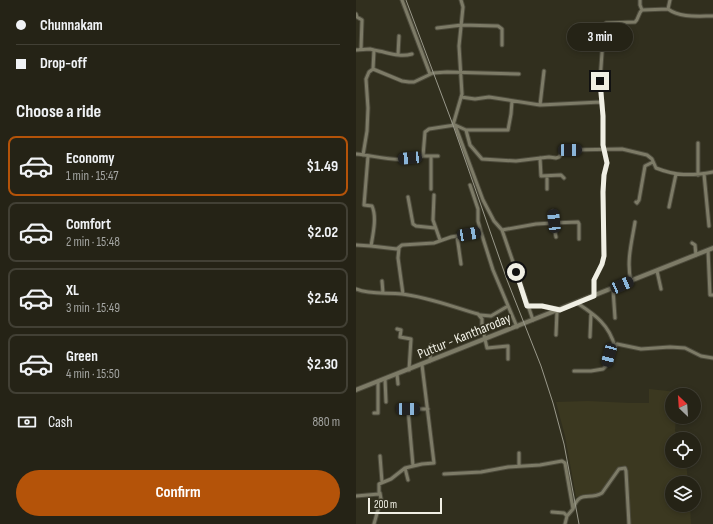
<!DOCTYPE html>
<meta charset="utf-8">
<style>
:root{--surface:#252316;--page:#2d2b1f;--text:#f1f3f6;--muted:#a3a4a1;--line:#424035;--accent:#b45309}
body{margin:0;font-family:"Sofia Sans Condensed",sans-serif;background:var(--page);color:var(--text);height:100vh;display:flex;flex-direction:column;font-size:15px;white-space:nowrap}
*{box-sizing:border-box;margin:0}
p{font-size:13px;color:var(--muted)}
.icon{flex:none;width:22px;height:22px;fill:none;stroke:currentColor;stroke-width:2;stroke-linecap:round;stroke-linejoin:round}
.map{position:relative;flex:1;overflow:hidden}
.drawer{display:flex;flex-direction:column;background:var(--surface);width:356px}
.drawer>*{flex:none}
.guide{display:grid;align-content:center;height:88px;padding:0 16px;background:var(--surface)}
.needle{width:26px;rotate:335deg}
.fabs{position:absolute;left:309px;top:388px;display:grid;gap:8px}
.fabs a{display:grid;place-items:center;width:36px;height:36px;border-radius:50%;background:var(--surface);box-shadow:0 2px 6px #0003,0 0 0 1px var(--line);font-size:20px}
.scale{position:absolute;left:12px;bottom:10px;width:74px;box-sizing:border-box;padding-left:4px;border:2px solid #f0efe4;border-top:0;font-size:11px;line-height:14px;white-space:nowrap;color:#f0efe4;-webkit-text-stroke:3px #312f1e;paint-order:stroke}
.end{position:absolute;width:18px;height:18px;margin:-9px;border:5px solid #f0efe4;background:#111;box-shadow:0 0 0 2px #111}
.from{border-radius:50%}
.bubble{position:absolute;height:28px;border-radius:14px;background:var(--surface);box-shadow:0 2px 6px #0003,0 0 0 1px var(--line);font-size:13px;font-weight:700;line-height:28px;text-align:center}
.car{position:absolute;width:12px;height:24px;margin:-12px -6px;border-radius:5px;box-shadow:0 0 3px 1px #0007;background:linear-gradient(#222 24%,#8ab4d8 0 40%,#222 0 76%,#8ab4d8 0 86%,#222 0)}
.guide b{display:flex;align-items:center;gap:14px;height:38px;font-size:15px}
.guide b+b{border-top:1px solid var(--line)}
.guide i{width:10px;height:10px;background:var(--text)}
ul{padding:0;list-style:none}
li{display:flex;align-items:center;gap:12px;height:60px;margin:0 8px 6px;padding:0 8px;border:2px solid var(--line);border-radius:8px}
li div{flex:1}
li b{display:block;font-size:15px}
li em{font-style:normal;font-weight:700}
li.on{border-color:var(--accent)}
li>.icon{width:36px;height:36px;stroke-width:1.5}
h2{padding:0 16px;font-size:18px;line-height:48px}
.pay{display:flex;align-items:center;gap:10px;height:44px;padding:0 16px;font-size:15px}
.pay p{margin-inline-start:auto}
.button{display:flex;gap:8px;margin-top:auto;padding:8px 16px}
.button a{flex:1;height:46px;border-radius:24px;background:var(--accent);color:#fff;font-size:16px;font-weight:700;line-height:46px;text-align:center}
main{display:flex;flex:1;min-height:0}
.map>svg:first-child{display:block}
.built{fill:#3b3820}
.lines{fill:none;stroke-linecap:round;stroke-linejoin:round}
.street-casing{stroke:#4d4b3c;stroke-width:5}
.secondary-casing{stroke:#4d4b3c;stroke-width:6}
.street{stroke:#7d7b67;stroke-width:3}
.secondary{stroke:#7d7b67;stroke-width:4}
.rail{stroke:#9a998b;stroke-width:1}
.route{stroke:#f0efe4;stroke-width:5}
.labels{text-anchor:middle;dominant-baseline:central;stroke-width:3.5;stroke-linejoin:round;paint-order:stroke}
.street-label{font-size:14px;fill:#f0efe4;stroke:#312f1e}
</style>
<main>
<section class="drawer">
<div class="guide">
<b><i class="from"></i>Chunnakam</b>
<b><i></i>Drop-off</b>
</div>
<h2>Choose a ride</h2>
<ul>
<li class="on"><svg class="icon" aria-label="car" viewBox="0 0 24 24"><path d="M5 17H2v-5l4-1 3-4h7l3 4 3 1v5h-3M9 17h6M6 11h13"/><circle cx="7" cy="17" r="2"/><circle cx="17" cy="17" r="2"/></svg><div><b>Economy</b><p>1 min · 15:47</p></div><em>$1.49</em></li>
<li><svg class="icon" aria-label="car" viewBox="0 0 24 24"><path d="M5 17H2v-5l4-1 3-4h7l3 4 3 1v5h-3M9 17h6M6 11h13"/><circle cx="7" cy="17" r="2"/><circle cx="17" cy="17" r="2"/></svg><div><b>Comfort</b><p>2 min · 15:48</p></div><em>$2.02</em></li>
<li><svg class="icon" aria-label="car" viewBox="0 0 24 24"><path d="M5 17H2v-5l4-1 3-4h7l3 4 3 1v5h-3M9 17h6M6 11h13"/><circle cx="7" cy="17" r="2"/><circle cx="17" cy="17" r="2"/></svg><div><b>XL</b><p>3 min · 15:49</p></div><em>$2.54</em></li>
<li><svg class="icon" aria-label="car" viewBox="0 0 24 24"><path d="M5 17H2v-5l4-1 3-4h7l3 4 3 1v5h-3M9 17h6M6 11h13"/><circle cx="7" cy="17" r="2"/><circle cx="17" cy="17" r="2"/></svg><div><b>Green</b><p>4 min · 15:50</p></div><em>$2.30</em></li>
</ul>
<div class="pay"><svg class="icon" aria-label="cash" viewBox="0 0 24 24"><path d="M3 7h18v10H3z"/><circle cx="12" cy="12" r="2"/></svg>Cash<p>880 m</p></div>
<div class="button"><a>Confirm</a></div>
</section>
<div class="map">
<svg width="357" height="524" viewBox="0 0 357 524">
<rect width="100%" height="100%" fill="#312f1e"/>
<!-- built -->
<path class="built" d="M293 389 321 392 323 394 316 395V417H320L319 431 320 433H327V439H316V461H330L332 483H316V505H334L335 524H274L271 471 267 467 243 494 220 497 209 436 200 402 232 401 274 403H293Z"/>
<g class="lines">
<defs>
<path id="street" d="M46 0 74 74
M284 0V5L286 10
M312 9C324 18 342 16 357 16
M0 14 1 17 6 20 5 49
M81 28 106 25 142 26 146 29V45
M0 50 14 49 18 50 17 69 13 72 10 79 12 108 11 131 7 155
M18 50C31 52 43 58 56 54
M42 55 43 36
M17 69 46 81 53 82H58L77 73 91 72 163 74
M105 97 119 99 133 97 184 105 245 102
M184 105 188 71
M97 125 106 94 103 46 107 7 105 0
M99 125 127 200 138 221 146 230 177 320
M110 130 114 145 126 159 160 161 193 157 200 158 203 157 207 152 214 150 266 149 291 155 296 159 300 168C320 176 335 176 357 172
M0 154C21 156 47 164 67 156L69 132 73 129 99 125 110 130H152L155 114 156 101
M12 156 8 205 16 206C21 217 17 234 15 246
M67 156H82
M184 158 185 176 205 175 208 178
M348 174 353 226
M342 175V143
M114 185 122 209V221L125 232 137 270 161 327
M75 189V157
M191 189V176
M78 195 77 220 84 240
M52 197 57 224 60 226 79 228
M280 202 281 203 283 200 289 166 297 162
M313 207 320 174
M197 211V223L222 222 223 224V239
M146 230 180 224 197 223 200 237
M101 236 105 264
M336 243 339 245 340 255
M0 245 15 246 41 249 46 245 78 243 95 237 125 232
M43 248 42 258 47 294
M352 250 354 295H357
M301 271 305 289
M26 281 27 293
M275 281C270 262 276 241 279 222
M0 289C15 295 31 292 46 294 72 297 97 307 122 314L126 319V326L131 348 152 346V359
M257 289 259 318
M238 296V280L246 265 248 256 247 192 248 175 251 163 247 145V116L244 81 248 25 250 23 279 22C283 19 282 13 286 10L312 9 314 0
M221 303C239 315 253 324 259 347
M171 306H186L203 309
M124 315 135 316 152 306
M41 329 45 330 44 337 55 339 53 370
M200 335 201 311
M234 337 235 313
M74 361 75 345
M218 371H235L247 369 250 366 253 355 261 344 285 349 314 347 329 348 345 356 357 358
M41 374 42 384
M29 379 30 402
M51 409H72
M52 409 57 466
M18 413H22V382
M24 456 26 482
M163 466V453
M49 468 52 480
M88 474 125 472 152 467 184 465 206 461 209 463 217 509 211 516
M0 496 23 494
M217 509C224 489 233 501 246 493L263 469 269 468 270 471 273 524
M196 512 208 513 211 516 209 524
M18 524 25 499 24 493 23 494V484L35 479 49 468 66 464 78 463 66 365"/>
<path id="secondary" d="M0 390 357 248"/>
</defs>
<!-- street casing -->
<use href="#street" class="street-casing"/>
<!-- secondary casing -->
<use href="#secondary" class="secondary-casing"/>
<!-- street -->
<use href="#street" class="street"/>
<!-- secondary -->
<use href="#secondary" class="secondary"/>
<!-- rail -->
<path class="rail" d="M50 0 97 125 151 280 185 366 197 403 208 444 223 524"/>
</g>
<g class="lines">
<!-- route -->
<path class="route" d="M160 272 171 306H186L204 310 238 296V280L246 264 248 256 247 192 248 175 251 163 247 145V116L244 81"/>
</g>
<g class="labels">
<!-- street labels -->
<g class="street-label">
<text transform="translate(108 336) rotate(-22)">Puttur - Kantharoday</text>
</g>
</g>
</svg>
<div class="fabs">
<a><svg class="needle" viewBox="-14 -14 28 28"><path d="M0-13l5 13h-10z" fill="#e53935"/><path d="M0 13l5-13h-10z" fill="#a3a4a1"/></svg></a>
<a><svg class="icon" aria-label="locate" viewBox="0 0 24 24"><circle cx="12" cy="12" r="6"/><path d="M12 2v4M12 18v4M2 12h4M18 12h4"/></svg></a>
<a><svg class="icon" aria-label="layers" viewBox="0 0 24 24"><path d="M12 4l9 5-9 5-9-5zM3 14l9 5 9-5"/></svg></a>
</div>
<div class="scale">200 m</div>
<i class="end from" style="left:160px;top:272px"></i>
<i class="end" style="left:244px;top:81px"></i>
<div class="bubble" style="left:211px;top:23px;width:66px">3 min</div>
<i class="car" style="left:214px;top:150px;rotate:89deg"></i>
<i class="car" style="left:54px;top:158px;rotate:265deg"></i>
<i class="car" style="left:198px;top:221px;rotate:354deg"></i>
<i class="car" style="left:113px;top:234px;rotate:80deg"></i>
<i class="car" style="left:266px;top:285px;rotate:67deg"></i>
<i class="car" style="left:253px;top:355px;rotate:195deg"></i>
<i class="car" style="left:52px;top:409px;rotate:91deg"></i>
</div>
</main>
